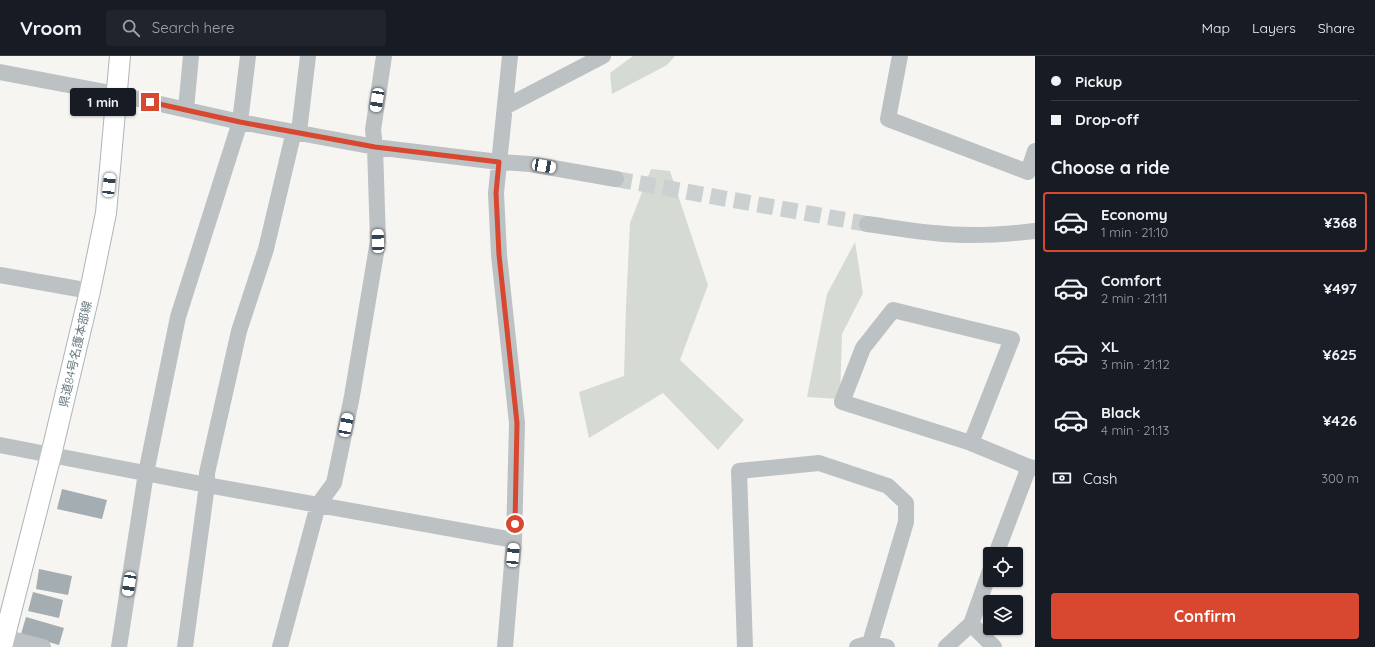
<!DOCTYPE html>
<meta charset="utf-8">
<style>
:root{--surface:#171b24;--page:#20242c;--text:#f1f3f6;--muted:#9ea1a6;--line:#363941;--accent:#d84830}
body{margin:0;font-family:Quicksand,"Noto Sans JP",sans-serif;background:var(--page);color:var(--text);height:100vh;display:flex;flex-direction:column;font-size:15px;white-space:nowrap}
*{box-sizing:border-box;margin:0}
p{font-size:13px;color:var(--muted)}
.icon{flex:none;width:22px;height:22px;fill:none;stroke:currentColor;stroke-width:2;stroke-linecap:round;stroke-linejoin:round}
.map{position:relative;flex:1;overflow:hidden}
.panel{display:flex;flex-direction:column;background:var(--surface);width:340px}
.panel>*{flex:none}
.guide{display:grid;align-content:center;height:88px;padding:0 16px;background:var(--surface)}
.controls{position:absolute;left:983px;top:491px;display:grid;gap:8px}
.controls a{display:grid;place-items:center;width:40px;height:40px;border-radius:4px;background:var(--surface);box-shadow:0 1px 3px #0004;font-size:20px}
.end{position:absolute;width:18px;height:18px;margin:-9px;border:5px solid #d84830;background:#fff;box-shadow:0 0 0 2px #fff}
.from{border-radius:50%}
.bubble{position:absolute;height:28px;border-radius:4px;background:var(--surface);box-shadow:0 1px 3px #0004;font-size:13px;font-weight:700;line-height:28px;text-align:center}
.car{position:absolute;width:12px;height:24px;margin:-12px -6px;border-radius:5px;box-shadow:0 0 3px 1px #0007;background:linear-gradient(#fff 24%,#345 0 40%,#fff 0 76%,#345 0 86%,#fff 0)}
.guide b{display:flex;align-items:center;gap:14px;height:38px;font-size:15px}
.guide b+b{border-top:1px solid var(--line)}
.guide i{width:10px;height:10px;background:var(--text)}
ul{padding:0;list-style:none}
li{display:flex;align-items:center;gap:12px;height:60px;margin:0 8px 6px;padding:0 8px;border:2px solid transparent;border-radius:4px}
li div{flex:1}
li b{display:block;font-size:15px}
li em{font-style:normal;font-weight:700}
li.selected{border-color:var(--accent)}
li>.icon{width:36px;height:36px;stroke-width:1.5}
h2{padding:0 16px;font-size:18px;line-height:48px}
.pay{display:flex;align-items:center;gap:10px;height:44px;padding:0 16px;font-size:15px}
.pay p{margin-inline-start:auto}
.action{display:flex;gap:8px;margin-top:auto;padding:8px 16px}
.action a{flex:1;height:46px;border-radius:4px;background:var(--accent);color:#fff;font-size:16px;font-weight:700;line-height:46px;text-align:center}
header{display:flex;align-items:center;gap:24px;box-sizing:border-box;height:56px;padding:0 20px;background:var(--surface);border-bottom:1px solid var(--line)}
header strong{font-size:19px}
nav{display:flex;gap:22px;margin-inline-start:auto;font-size:14px}
.search{width:280px;height:36px;background:var(--page);display:flex;align-items:center;gap:10px;box-sizing:border-box;padding:0 14px;border-radius:4px;color:var(--muted);font-size:15px}
main{display:flex;flex:1;min-height:0}
.map>svg:first-child{display:block}
.green{fill:#d5dad2}
.building{fill:#a4adb1}
.lines{fill:none;stroke-linecap:round;stroke-linejoin:round}
.minor-tunnel{stroke:#cbd0d0;stroke-width:16;stroke-dasharray:16 8;stroke-linecap:butt}
.major-casing{stroke:#aeb4b7;stroke-width:22}
.minor{stroke:#bcc1c4;stroke-width:16}
.major{stroke:#fff;stroke-width:20}
.route{stroke:#d84830;stroke-width:5}
.labels{text-anchor:middle;dominant-baseline:central;stroke-width:4;stroke-linejoin:round;paint-order:stroke}
.street-label{font-size:12px;fill:#667881;stroke:#fff}
</style>
<header>
<strong>Vroom</strong>
<div class="search"><svg class="icon" aria-label="search" viewBox="0 0 24 24"><circle cx="10" cy="10" r="6"/><path d="M15 15l6 6"/></svg>Search here</div>
<nav><a>Map</a><a>Layers</a><a>Share</a></nav>
</header>
<main>
<div class="map">
<svg width="1035" height="591" viewBox="0 0 1035 591">
<rect width="100%" height="100%" fill="#f6f5f2"/>
<!-- green -->
<path class="green" d="M633 0H675L667 9 612 38 610 17Z
M651 113 670 115 708 229 680 304 744 364 718 394 663 337 589 382 579 336 624 320 626 250 630 167Z
M855 186 863 237 842 278 840 343 807 341 827 238Z"/>
<!-- building -->
<path class="building" d="M62 433 107 444 102 463 57 453Z
M39 513 72 520 68 539 36 533Z
M33 536 63 544 59 562 28 555Z
M26 561 64 572 59 589 21 578Z"/>
<g class="lines">
<!-- minor-tunnel -->
<path class="minor-tunnel" d="M616 123 867 168"/>
<defs>
<path id="major" d="M2 591 51 399 90 235 106 157 120 0"/>
</defs>
<!-- major casing -->
<use href="#major" class="major-casing"/>
<!-- minor -->
<path class="minor" d="M900 0 888 63 1028 116 1035 95
M0 16 116 38 240 66 375 91 499 106 530 108 616 123
M505 51 603 0
M186 53 191 0
M299 76 308 0
M867 168C889 171 912 175 934 177 968 181 1002 179 1035 175
M0 219 90 235
M893 254 1012 283 971 387 842 346 863 292Z
M971 387 1029 411 1035 412
M0 389 207 429 514 484
M996 498 1029 411
M971 568 994 591
M0 580 43 591
M119 591 146 417 178 261 240 66 248 0
M185 591 207 429V417L239 275 266 193 294 75
M280 591 318 449 334 427 352 340 378 185 375 91 373 74 384 0
M505 591 514 484 517 367 499 199 496 137 510 0
M745 591 739 415 819 407 888 430 906 447V466L870 587
M857 591 870 587 887 591
M946 591 971 568 990 515"/>
<!-- major -->
<use href="#major" class="major"/>
</g>
<g class="lines">
<!-- route -->
<path class="route" d="M150 46 240 66 375 91 499 106 496 137 499 199 517 367 515 468"/>
</g>
<g class="labels">
<!-- street labels -->
<g class="street-label">
<text transform="translate(75 298) rotate(-77)">県道84号名護本部線</text>
</g>
</g>
</svg>
<div class="controls">
<a><svg class="icon" aria-label="locate" viewBox="0 0 24 24"><circle cx="12" cy="12" r="6"/><path d="M12 2v4M12 18v4M2 12h4M18 12h4"/></svg></a>
<a><svg class="icon" aria-label="layers" viewBox="0 0 24 24"><path d="M12 4l9 5-9 5-9-5zM3 14l9 5 9-5"/></svg></a>
</div>
<i class="end from" style="left:515px;top:468px"></i>
<i class="end" style="left:150px;top:46px"></i>
<div class="bubble" style="left:70px;top:32px;width:66px">1 min</div>
<i class="car" style="left:377px;top:44px;rotate:189deg"></i>
<i class="car" style="left:544px;top:110px;rotate:100deg"></i>
<i class="car" style="left:109px;top:129px;rotate:6deg"></i>
<i class="car" style="left:378px;top:185px;rotate:358deg"></i>
<i class="car" style="left:346px;top:369px;rotate:11deg"></i>
<i class="car" style="left:513px;top:499px;rotate:5deg"></i>
<i class="car" style="left:129px;top:528px;rotate:189deg"></i>
</div>
<section class="panel">
<div class="guide">
<b><i class="from"></i>Pickup</b>
<b><i></i>Drop-off</b>
</div>
<h2>Choose a ride</h2>
<ul>
<li class="selected"><svg class="icon" aria-label="car" viewBox="0 0 24 24"><path d="M5 17H2v-5l4-1 3-4h7l3 4 3 1v5h-3M9 17h6M6 11h13"/><circle cx="7" cy="17" r="2"/><circle cx="17" cy="17" r="2"/></svg><div><b>Economy</b><p>1 min · 21:10</p></div><em>¥368</em></li>
<li><svg class="icon" aria-label="car" viewBox="0 0 24 24"><path d="M5 17H2v-5l4-1 3-4h7l3 4 3 1v5h-3M9 17h6M6 11h13"/><circle cx="7" cy="17" r="2"/><circle cx="17" cy="17" r="2"/></svg><div><b>Comfort</b><p>2 min · 21:11</p></div><em>¥497</em></li>
<li><svg class="icon" aria-label="car" viewBox="0 0 24 24"><path d="M5 17H2v-5l4-1 3-4h7l3 4 3 1v5h-3M9 17h6M6 11h13"/><circle cx="7" cy="17" r="2"/><circle cx="17" cy="17" r="2"/></svg><div><b>XL</b><p>3 min · 21:12</p></div><em>¥625</em></li>
<li><svg class="icon" aria-label="car" viewBox="0 0 24 24"><path d="M5 17H2v-5l4-1 3-4h7l3 4 3 1v5h-3M9 17h6M6 11h13"/><circle cx="7" cy="17" r="2"/><circle cx="17" cy="17" r="2"/></svg><div><b>Black</b><p>4 min · 21:13</p></div><em>¥426</em></li>
</ul>
<div class="pay"><svg class="icon" aria-label="cash" viewBox="0 0 24 24"><path d="M3 7h18v10H3z"/><circle cx="12" cy="12" r="2"/></svg>Cash<p>300 m</p></div>
<div class="action"><a>Confirm</a></div>
</section>
</main>
